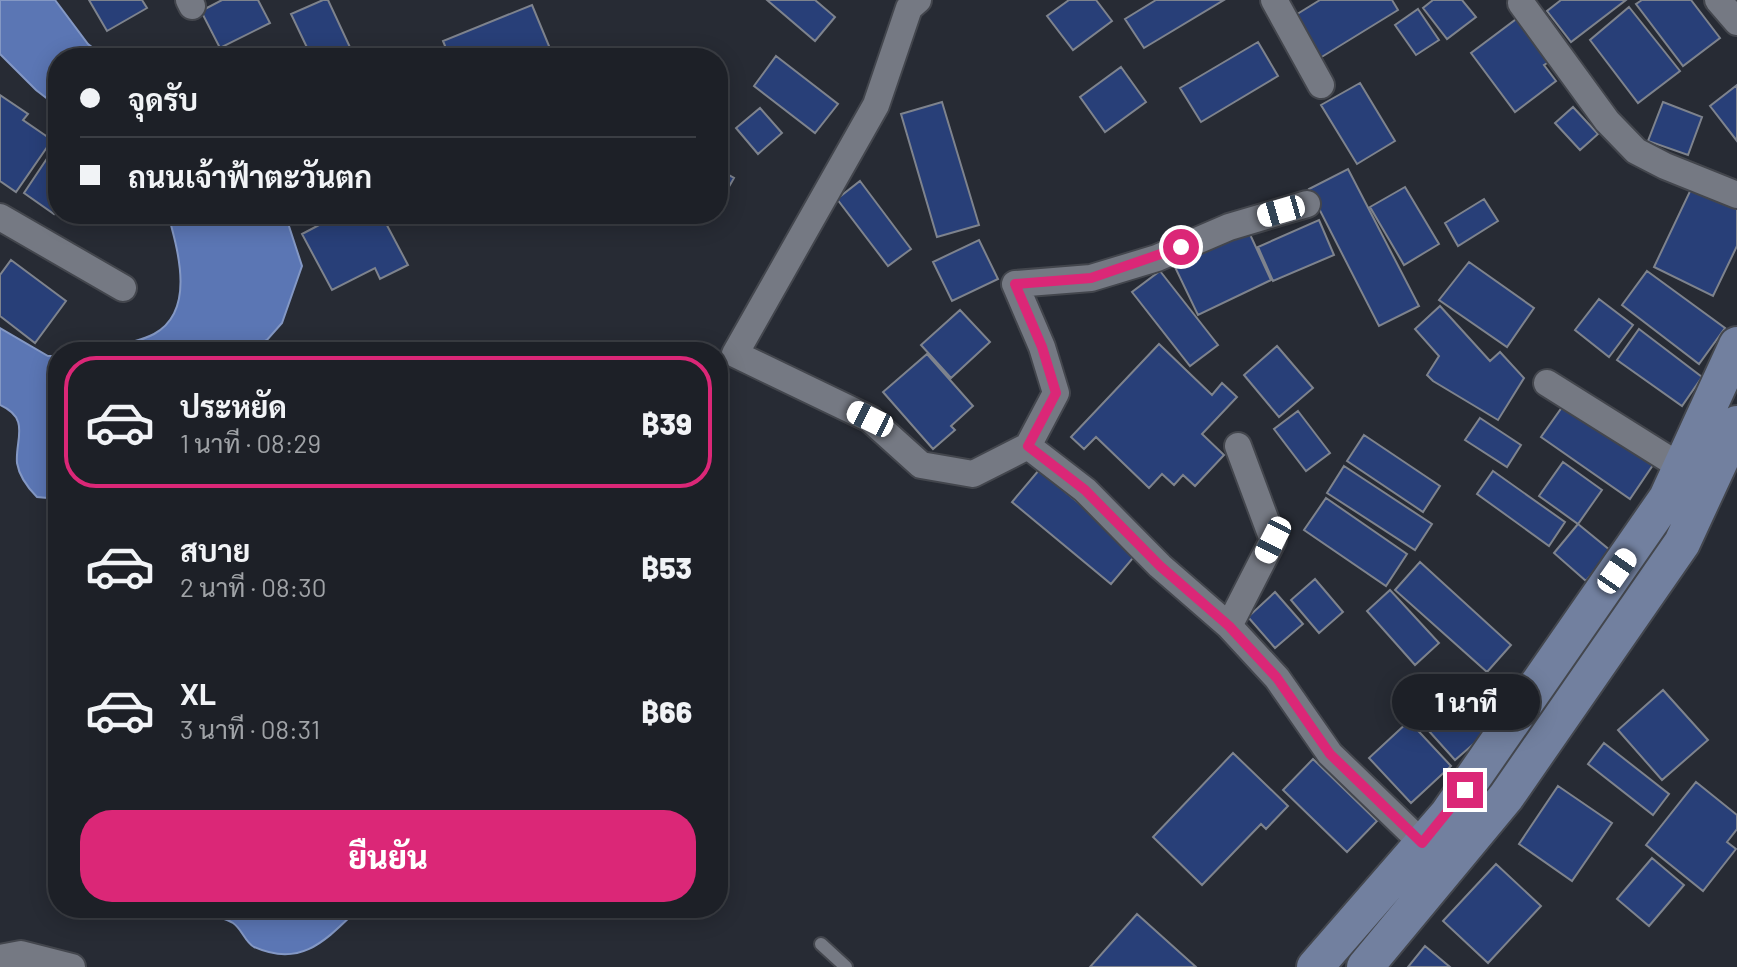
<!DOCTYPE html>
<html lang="th">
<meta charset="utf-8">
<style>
:root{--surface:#1d2027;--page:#25282f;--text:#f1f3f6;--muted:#a0a3a7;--line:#3b3e44;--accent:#db2777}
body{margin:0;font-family:Barlow,Sarabun,sans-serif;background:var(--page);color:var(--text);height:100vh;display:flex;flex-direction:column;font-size:30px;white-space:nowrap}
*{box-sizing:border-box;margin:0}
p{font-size:26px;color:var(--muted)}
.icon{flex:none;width:44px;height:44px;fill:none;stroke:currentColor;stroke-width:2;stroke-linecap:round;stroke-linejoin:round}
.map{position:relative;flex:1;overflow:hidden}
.details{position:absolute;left:48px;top:342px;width:680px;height:576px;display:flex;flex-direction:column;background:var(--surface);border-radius:32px;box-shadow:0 4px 20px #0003,0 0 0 2px var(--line)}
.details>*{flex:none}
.top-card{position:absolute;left:48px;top:48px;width:680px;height:176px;border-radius:32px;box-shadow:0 4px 20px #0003,0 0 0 2px var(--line);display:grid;align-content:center;height:176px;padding:0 32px;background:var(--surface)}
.end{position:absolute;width:36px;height:36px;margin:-18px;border:10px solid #db2777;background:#fff;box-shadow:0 0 0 4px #fff}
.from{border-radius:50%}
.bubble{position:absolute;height:56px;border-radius:28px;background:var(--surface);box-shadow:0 4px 20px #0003,0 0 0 2px var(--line);font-size:26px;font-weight:800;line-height:56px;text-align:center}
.car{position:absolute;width:24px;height:48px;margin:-24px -12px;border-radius:10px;box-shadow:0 0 6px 2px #0007;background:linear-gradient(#fff 24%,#345 0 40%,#fff 0 76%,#345 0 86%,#fff 0)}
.top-card b{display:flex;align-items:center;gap:28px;height:76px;font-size:30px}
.top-card b+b{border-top:2px solid var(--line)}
.top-card i{width:20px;height:20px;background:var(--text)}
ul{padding:14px 0 0;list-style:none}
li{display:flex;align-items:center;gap:24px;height:132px;margin:0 16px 12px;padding:0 16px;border:4px solid transparent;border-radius:32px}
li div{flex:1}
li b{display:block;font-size:30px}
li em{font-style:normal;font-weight:800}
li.selected{border-color:var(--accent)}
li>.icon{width:72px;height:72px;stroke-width:1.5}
.cta{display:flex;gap:16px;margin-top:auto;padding:16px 32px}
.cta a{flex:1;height:92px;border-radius:32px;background:var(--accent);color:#fff;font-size:32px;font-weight:800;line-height:92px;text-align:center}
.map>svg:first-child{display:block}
.water{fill:#5b76b4;stroke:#8498c4;stroke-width:2}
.building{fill:#283f78;stroke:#7e838d;stroke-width:2}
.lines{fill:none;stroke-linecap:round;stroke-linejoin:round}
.lane-casing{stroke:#43464d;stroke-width:16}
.street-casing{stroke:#43464d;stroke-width:30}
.secondary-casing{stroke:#43464d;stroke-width:40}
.lane{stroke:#757983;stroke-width:12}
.street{stroke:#757983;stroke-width:26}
.secondary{stroke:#72809f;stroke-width:36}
.route{stroke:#db2777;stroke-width:10}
</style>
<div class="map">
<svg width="1737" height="967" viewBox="0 0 1737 967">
<rect width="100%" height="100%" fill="#272b34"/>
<!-- water -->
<path class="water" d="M0 0H55L88 44 106 58H58V107L36 90 0 54Z
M168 214H285L302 266 282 323 267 340 242 352H88C108 347 135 344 154 334 196 311 178 251 168 214Z
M0 328 48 356H58V499L37 497C28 488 19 475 17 463 15 439 31 419 0 405Z
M206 908H354L353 914C323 943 299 967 254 947 245 942 242 929 233 923 222 916 217 920 206 908Z"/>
<!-- building -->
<path class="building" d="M89 0H142L147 8 107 31Z
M222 0H258L270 23 220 48 201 11Z
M323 0H328L355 58H312L291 14Z
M767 0H815L835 17 815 41Z
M1069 0H1096L1112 21 1073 50 1047 16Z
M1156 0H1224L1144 48 1125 19Z
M1320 0H1392L1398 10 1320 58 1294 16Z
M1433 0H1462L1476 17 1447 39 1423 8Z
M1561 0H1626L1571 42 1547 11Z
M1642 0H1691L1720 38 1683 66 1636 4Z
M532 5 554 58H475L473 52 450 58 443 41Z
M1629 7 1680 71 1638 103 1590 40Z
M1418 9 1439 40 1416 55 1395 25Z
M1519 17 1552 60 1544 65 1556 81 1515 112 1471 53Z
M1258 42 1278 76 1201 122 1180 88Z
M776 56 838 104 815 133 754 86Z
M1121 67 1146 102 1105 132 1080 97Z
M1360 83 1395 141 1357 164 1321 105Z
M1737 85V141L1710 106Z
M0 95 28 114 23 120 52 140 16 192 0 181Z
M942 102 979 225 937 237 901 114Z
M1663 102 1702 117 1688 155 1648 141Z
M1573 107 1598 134 1580 150 1555 123Z
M760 108 782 133 758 154 736 128Z
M54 148 58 150V208L54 214 24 193Z
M718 169 734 178 718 206Z
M1348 169 1419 306 1379 326 1309 189Z
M860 181 911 249 888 266 837 199Z
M1405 187 1439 244 1404 265 1370 207Z
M1692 187 1737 209V246L1713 296 1654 267Z
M1484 199 1498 221 1458 246 1445 223Z
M340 214H381L408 265 380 279 375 268 332 290 302 234Z
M1319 220 1334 255 1273 281 1258 247Z
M1248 230 1271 280 1198 315 1174 265Z
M979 240 998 279 952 301 933 262Z
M11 260 66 301 35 343 0 316V275Z
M1469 262 1534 308 1507 347 1439 300Z
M1160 271 1218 345 1190 366 1132 292Z
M1647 271 1725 328 1699 364 1622 305Z
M1599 299 1633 325 1609 357 1575 330Z
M1440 306 1490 361 1500 352 1524 378 1498 420 1433 381 1427 375 1439 356 1415 329Z
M960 310 990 342 951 378 921 345Z
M1639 329 1702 377 1682 406 1617 360Z
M1159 344 1212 395 1222 383 1237 397 1202 434 1224 455 1195 486 1183 475 1174 485 1162 474 1149 488 1096 437 1084 449 1071 437Z
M1277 346 1313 388 1279 417 1244 375Z
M927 354 973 406 951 426 955 430 933 449 883 392Z
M1565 403 1653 465 1630 499 1541 437Z
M1298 411 1330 453 1306 471 1274 429Z
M1480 418 1521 445 1507 467 1465 440Z
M1364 435 1440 486 1423 512 1347 461Z
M1563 462 1602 490 1578 524 1539 496Z
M1344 466 1432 524 1415 550 1327 493Z
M1039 470 1138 552 1111 584 1012 502Z
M1493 471 1565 522 1549 546 1477 494Z
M1326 498 1407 554 1386 586 1304 530Z
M1578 524 1611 551 1586 581 1554 553Z
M1420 562 1511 645 1487 672 1395 590Z
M1315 579 1343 612 1319 633 1291 600Z
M1390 590 1439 643 1415 665 1367 611Z
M1275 592 1303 624 1275 648 1248 617Z
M1429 674 1484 735 1455 760 1401 700Z
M1663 690 1708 740 1662 780 1618 730Z
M1409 721 1451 766 1411 803 1369 758Z
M1604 743 1669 794 1653 815 1588 764Z
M1233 753 1288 806 1266 829 1261 824 1202 885 1153 837Z
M1313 759 1377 821 1347 852 1283 790Z
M1696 782 1737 815V829L1727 842 1736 849 1703 891 1646 845Z
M1558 786 1612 823 1572 881 1519 844Z
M1652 858 1684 885 1649 926 1617 899Z
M1496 864 1541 906 1488 963 1443 921Z
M1137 914 1196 967H1090Z
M1425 946 1450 967H1408Z"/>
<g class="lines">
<defs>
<path id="lane" d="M821 944 846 967"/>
<path id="street" d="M189 0 192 6
M918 0 909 8 876 105 735 354 870 419 921 465 973 474 1028 446 1085 490 1160 566 1229 626 1277 678 1330 754 1422 843
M1274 0 1321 85
M1718 0 1737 22
M1521 3 1607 121 1636 151 1665 166 1737 195
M0 217 123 288
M1547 383 1681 467
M1028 446 1056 393 1042 347 1015 284 1091 278 1157 258 1229 227 1307 204
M1229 626 1273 540 1238 446
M0 958 21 954 72 967"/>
<path id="secondary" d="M1315 967 1448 814 1667 498 1737 345
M1365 967 1506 797 1682 543 1737 424"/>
</defs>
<!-- lane casing -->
<use href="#lane" class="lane-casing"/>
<!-- street casing -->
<use href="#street" class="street-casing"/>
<!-- secondary casing -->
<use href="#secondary" class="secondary-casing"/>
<!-- lane -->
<use href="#lane" class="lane"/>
<!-- street -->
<use href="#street" class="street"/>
<!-- secondary -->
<use href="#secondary" class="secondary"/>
</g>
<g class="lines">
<!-- route -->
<path class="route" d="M1181 247 1091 278 1015 284 1042 347 1056 393 1028 446 1085 490 1160 566 1229 626 1277 678 1330 754 1422 843 1465 790"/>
</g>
</svg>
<i class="end from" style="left:1181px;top:247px"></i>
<i class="end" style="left:1465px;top:790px"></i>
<div class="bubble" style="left:1392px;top:674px;width:148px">1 นาที</div>
<i class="car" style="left:1281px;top:211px;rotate:254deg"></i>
<i class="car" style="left:870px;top:419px;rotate:296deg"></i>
<i class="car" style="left:1273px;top:540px;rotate:207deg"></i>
<i class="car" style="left:1617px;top:571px;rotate:35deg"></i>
<div class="top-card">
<b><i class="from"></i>จุดรับ</b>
<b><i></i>ถนนเจ้าฟ้าตะวันตก</b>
</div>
<section class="details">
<ul>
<li class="selected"><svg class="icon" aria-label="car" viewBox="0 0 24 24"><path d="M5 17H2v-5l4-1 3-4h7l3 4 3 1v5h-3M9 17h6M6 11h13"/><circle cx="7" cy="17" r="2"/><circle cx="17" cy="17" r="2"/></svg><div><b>ประหยัด</b><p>1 นาที · 08:29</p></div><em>฿39</em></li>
<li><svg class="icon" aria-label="car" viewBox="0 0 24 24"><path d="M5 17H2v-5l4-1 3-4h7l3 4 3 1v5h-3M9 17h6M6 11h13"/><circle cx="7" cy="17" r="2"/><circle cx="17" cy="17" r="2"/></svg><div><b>สบาย</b><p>2 นาที · 08:30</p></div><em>฿53</em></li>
<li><svg class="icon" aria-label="car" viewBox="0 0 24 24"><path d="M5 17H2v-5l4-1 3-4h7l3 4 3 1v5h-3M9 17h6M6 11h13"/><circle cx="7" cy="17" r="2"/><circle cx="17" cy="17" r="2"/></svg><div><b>XL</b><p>3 นาที · 08:31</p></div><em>฿66</em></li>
</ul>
<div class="cta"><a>ยืนยัน</a></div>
</section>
</div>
